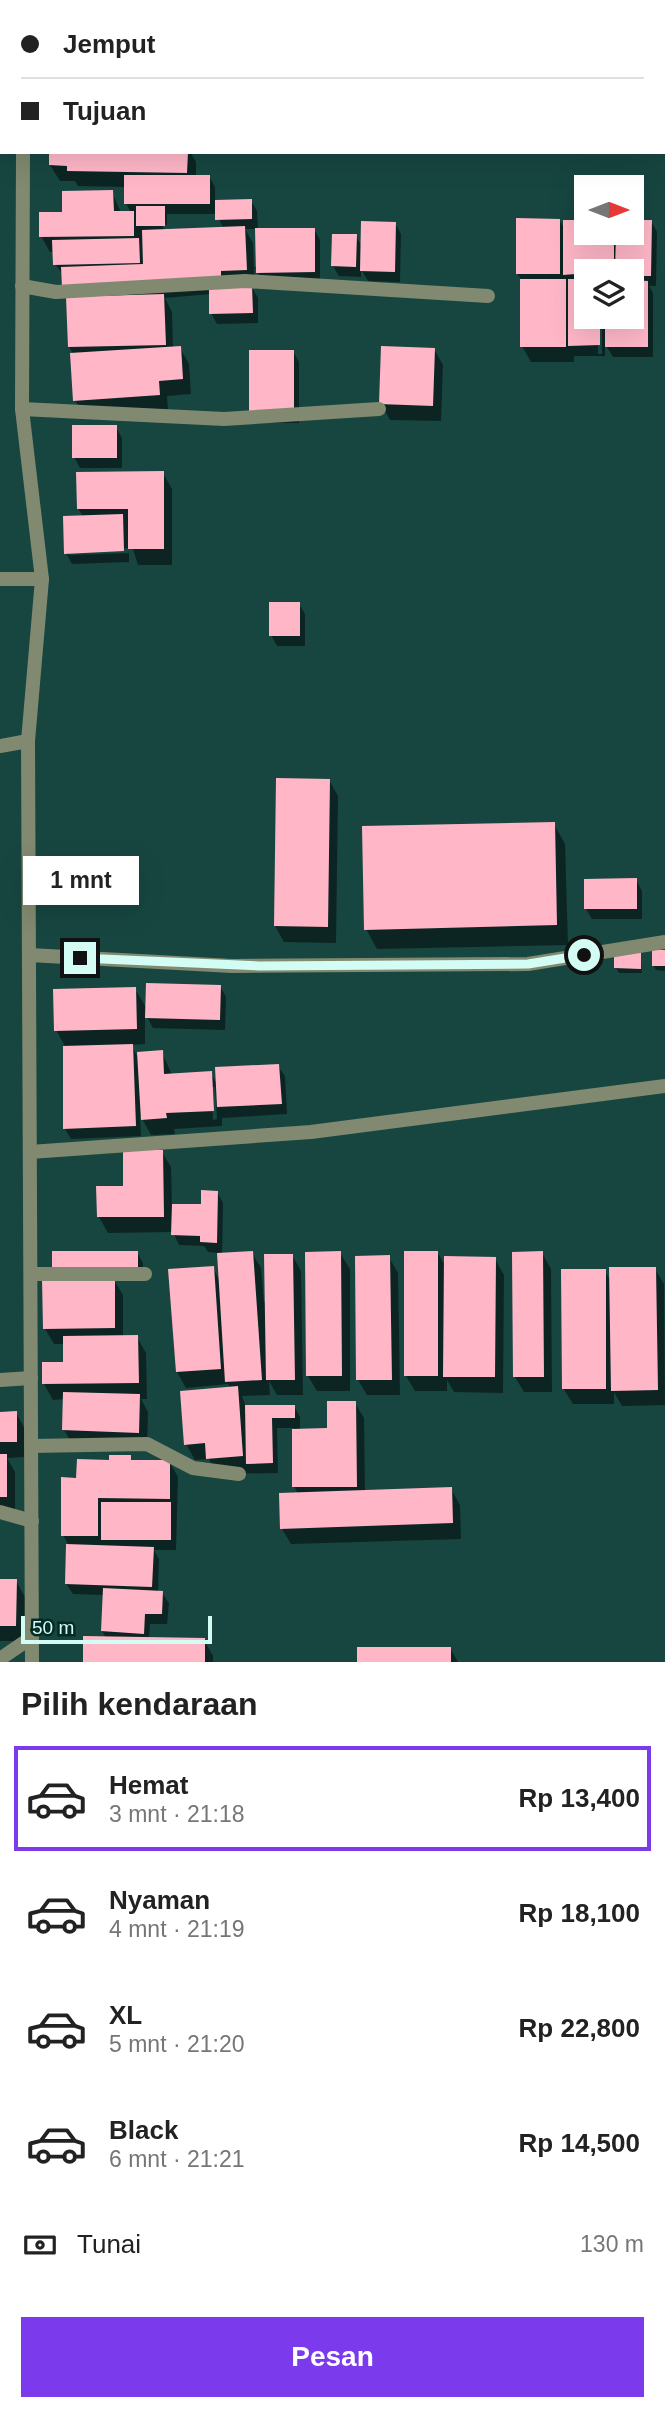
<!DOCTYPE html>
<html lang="id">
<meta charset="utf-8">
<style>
:root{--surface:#fff;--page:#f2f2f2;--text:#222;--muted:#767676;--line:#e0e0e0;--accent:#7c3aed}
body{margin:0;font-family:Helvetica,sans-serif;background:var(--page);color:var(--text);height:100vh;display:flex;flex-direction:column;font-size:26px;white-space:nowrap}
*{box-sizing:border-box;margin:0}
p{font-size:23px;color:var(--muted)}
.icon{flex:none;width:38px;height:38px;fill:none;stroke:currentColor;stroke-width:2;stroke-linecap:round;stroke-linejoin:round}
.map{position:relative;height:1662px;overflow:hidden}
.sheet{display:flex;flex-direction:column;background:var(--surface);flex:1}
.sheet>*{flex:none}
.hud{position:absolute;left:0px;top:0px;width:665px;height:154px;box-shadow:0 7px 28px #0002;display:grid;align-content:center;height:154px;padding:0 21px;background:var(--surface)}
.needle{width:46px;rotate:90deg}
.controls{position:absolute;left:574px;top:175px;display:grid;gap:14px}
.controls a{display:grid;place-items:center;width:70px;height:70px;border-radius:0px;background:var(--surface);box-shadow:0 7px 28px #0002;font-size:35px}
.scale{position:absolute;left:21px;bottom:18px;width:191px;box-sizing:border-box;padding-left:7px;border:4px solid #d3fcf4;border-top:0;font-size:19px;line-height:24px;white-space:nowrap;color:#d3fcf4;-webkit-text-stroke:5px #042b26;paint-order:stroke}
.end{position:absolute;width:32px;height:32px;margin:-16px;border:9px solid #d3fcf4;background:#111;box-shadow:0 0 0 4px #111}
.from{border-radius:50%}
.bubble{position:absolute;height:49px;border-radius:0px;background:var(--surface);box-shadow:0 7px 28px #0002;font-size:23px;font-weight:700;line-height:49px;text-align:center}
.hud b{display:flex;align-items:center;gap:24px;height:66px;font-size:26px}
.hud b+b{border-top:2px solid var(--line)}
.hud i{width:18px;height:18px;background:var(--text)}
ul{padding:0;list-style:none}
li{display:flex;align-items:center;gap:21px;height:105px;margin:0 14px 10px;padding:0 7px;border:4px solid transparent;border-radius:0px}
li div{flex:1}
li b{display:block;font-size:26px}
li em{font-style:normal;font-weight:700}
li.active{border-color:var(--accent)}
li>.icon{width:63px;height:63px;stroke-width:1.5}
h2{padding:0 21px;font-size:32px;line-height:84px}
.pay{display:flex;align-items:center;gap:18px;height:77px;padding:0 21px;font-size:26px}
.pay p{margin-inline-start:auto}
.cta{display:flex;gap:14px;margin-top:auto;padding:14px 21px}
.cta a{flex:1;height:80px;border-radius:0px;background:var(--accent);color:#fff;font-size:28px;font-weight:700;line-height:80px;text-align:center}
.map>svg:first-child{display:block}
.shadow{fill:#0007;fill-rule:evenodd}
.building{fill:#ffb7c8}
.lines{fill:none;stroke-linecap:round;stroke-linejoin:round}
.service{stroke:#818a70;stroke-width:14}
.minor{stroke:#818a70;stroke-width:14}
.tertiary{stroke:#818a70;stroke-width:14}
.route{stroke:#d3fcf4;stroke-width:9}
</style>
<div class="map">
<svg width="665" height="1662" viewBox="0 0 665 1662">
<rect width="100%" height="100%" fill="#174640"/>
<!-- shadow -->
<path class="shadow" d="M73 0H153L73 2Z
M238 0H270V1H238Z
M275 0H324V2H275Z
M394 0H428V2H394Z
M51 152H190L196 162V176H209L215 187V202L251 201 257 211 258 230 314 229 320 240V282L264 283 254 267 255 286H251L258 298V323L217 324 211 313V294L165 298 172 312 173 349 180 348 189 364 191 394 167 396 168 410 84 416 75 400 74 355 69 347 68 298 63 275 55 264 54 252H50L41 236 64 214 112 192 121 213H131L126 203V187L78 186 75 181H60L50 165ZM167 214H217L223 228 165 231 159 219 162 217 167 226ZM245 229H257L258 267H254L253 243Z
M559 220 565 229V222H586V233H632V221H651L657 232 656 286H649L653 293V357H613L605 344V356H574V362H531L522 346V281L517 273ZM586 271H632V317H602V354H598V317H586Z
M395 223 401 234 400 282 368 281 361 269V277L339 276 333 266 356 236 363 248Z
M434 349 443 365 441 421 390 420 381 404Z
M293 351 299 362V423H257Z
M116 427 122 438V468H80L74 457Z
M163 473 172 489V565H138L133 549 129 548 69 552V555L129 553V562L72 564 66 553 83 517 78 508Z
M299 604 305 614V646H277L271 635Z
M277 780H329L338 796 336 943 284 942 275 926Z
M554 824 565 844 568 945 377 949 366 929Z
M636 880 642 891V919H592L586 909Z
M665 952V971L656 970 653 965Z
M640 954 642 973H619L616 968Z
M220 986 226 997 225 1030 153 1028 145 1013V1044L131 1045 139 1059 162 1052 172 1075 211 1073 217 1084 278 1066 285 1076 287 1114 222 1118V1126L174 1129 175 1134 151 1135 140 1115 141 1136 71 1139 65 1129 66 1048 56 1030 135 989 147 1009ZM211 1087H215L217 1119 213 1120Z
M162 1152 171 1167 172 1205 202 1206 217 1192 223 1203 222 1255 252 1253 261 1268 264 1302H267L292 1255 301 1271 303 1395H277L269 1381 270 1395 242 1396 246 1407 294 1406 300 1417V1430H328L355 1403 364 1418 365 1492 451 1489 460 1505 461 1539 291 1544 282 1529 298 1494 294 1486V1428H277L278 1473 217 1474 209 1459 195 1460 186 1444 231 1389 228 1384 186 1388 177 1372 213 1268 220 1281 218 1253 208 1252 204 1246 179 1245 173 1232 108 1233 99 1217Z
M137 1252 143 1263V1280H114L123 1295V1337H137L146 1353 147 1399H141L148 1412 147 1448 73 1445 64 1430 65 1399 53 1400 44 1384 65 1364 64 1344H54L45 1329Z
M437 1252 446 1267 495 1259 504 1275 503 1393 454 1392 447 1380V1391H415L406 1376Z
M340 1253 350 1269V1391H317L308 1376Z
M542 1253 551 1269 552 1392H524L515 1377Z
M389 1257 398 1273 400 1395H367L358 1380Z
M655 1269 664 1284 665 1405 622 1406 614 1392V1404H573L563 1388 605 1271 611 1282Z
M0 1413H16L25 1429V1457L7 1458 15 1472V1512H0Z
M130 1456 132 1461H169L178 1477 176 1550H154L159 1559 158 1593H162L169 1603 167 1624H150L149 1639 204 1640 213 1656V1662H84L85 1637 106 1638 102 1631 104 1595 73 1594 66 1584 68 1544 63 1535 78 1480 111 1461Z
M0 1581H16L25 1597 24 1641H0Z
M450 1648 458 1662H358V1649Z"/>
<!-- building -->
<path class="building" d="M49 152H188L187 173 67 171V166L49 165Z
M124 175H210V204H124Z
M113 190 114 211H134V236L39 237V212H62V191Z
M252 199V219L215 220V200Z
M136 206H165V226H136Z
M516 218 560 219V274H516Z
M563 220H586V233H614V271L563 275Z
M632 220H652L651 276H632V271H615L616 233H632Z
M361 221 396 222 395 272 360 271Z
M245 226 247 270 221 271V278L62 287 61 267 143 264 142 230Z
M255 228H315V272L256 273Z
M332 234H357L356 267 331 266Z
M139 238 140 263 53 265 52 240Z
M520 279H566V347H520Z
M568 279H586V317H600V345L568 346Z
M632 280 648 281V347H605V317H632Z
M252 286 253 313 209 314V287Z
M164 294 166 345 68 347 66 297Z
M181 346 183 379 159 381 160 395 73 401 70 353Z
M381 346 435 348 433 406 379 404Z
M249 350H294V413H249Z
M72 425H117V458H72Z
M164 471V549H128V509H77L76 472Z
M123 514 124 551 64 554 63 516Z
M269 602H300V636H269Z
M276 778 330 779 328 927 274 926Z
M555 822 557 925 364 930 362 826Z
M637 878V909H584V879Z
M652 950H665V966H652Z
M614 951 641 952V969L614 968Z
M146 983 221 985 220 1020 145 1018Z
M136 987 137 1029 54 1031 53 989Z
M133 1044 136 1126 63 1129V1046Z
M163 1050 164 1074 212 1071 214 1111 166 1113 167 1118 141 1120 137 1052Z
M279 1064 282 1104 217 1107 215 1067Z
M123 1150H163L164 1217H97L96 1186H123Z
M201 1190 218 1191 217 1243 200 1242V1236L171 1235 172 1204H201Z
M52 1251H138V1269L52 1270Z
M253 1251 262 1380 225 1382 217 1253Z
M341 1251 342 1376H306L305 1252Z
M404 1251H438V1376H404Z
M543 1251 544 1377H513L512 1252Z
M264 1254H293L295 1380H266Z
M390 1255 392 1380H356L355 1256Z
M444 1256 496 1257 495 1377H443Z
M214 1266 221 1369 176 1372 168 1269Z
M609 1267H656L658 1390 611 1391Z
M561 1269H606V1389H562Z
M42 1278H115V1328L43 1329Z
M138 1335 139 1383 42 1384V1362H63V1336Z
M238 1386 243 1456 206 1459 205 1443 184 1445 180 1391Z
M63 1392 140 1394 139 1433 62 1430Z
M327 1401H356L357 1487H292V1429L327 1428Z
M245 1405H295V1418H272L273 1463 246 1464Z
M17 1411V1442H0V1412Z
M0 1454H7V1497H0Z
M109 1455H131V1460H170V1499L98 1498V1536H61V1477L76 1478 77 1459 109 1460Z
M452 1487 453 1523 280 1529 279 1493Z
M101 1502H171V1540H101Z
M66 1544 154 1547 152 1587 65 1584Z
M0 1579H17L16 1626H0Z
M103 1588 163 1591 162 1614H145L144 1634 101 1631Z
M83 1636 205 1638V1662H83Z
M357 1647H451V1662H357Z"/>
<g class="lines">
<!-- service -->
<path class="service" d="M0 579H42
M0 746 28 741
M29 955 232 966 528 964 665 942
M31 1274H145
M0 1380 31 1378
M31 1446 147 1444 193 1468 239 1474
M0 1512 32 1521"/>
<!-- minor -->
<path class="minor" d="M22 286 56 292 245 281 488 296
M22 409 224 419 379 409
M30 1152 311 1132 665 1086
M0 1659 32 1637"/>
<!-- tertiary -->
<path class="tertiary" d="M25 2V0
M23 152 22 409 42 579 28 741 32 1662"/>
</g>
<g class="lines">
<!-- route -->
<path class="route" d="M80 958 259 966 528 964 584 955"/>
</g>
</svg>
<div class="controls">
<a><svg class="needle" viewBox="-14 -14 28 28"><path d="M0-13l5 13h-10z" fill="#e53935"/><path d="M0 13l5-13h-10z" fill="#767676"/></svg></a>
<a><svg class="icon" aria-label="layers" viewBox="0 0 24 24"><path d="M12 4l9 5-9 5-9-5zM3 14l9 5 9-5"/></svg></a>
</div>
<div class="scale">50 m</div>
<i class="end from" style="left:584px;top:955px"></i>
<i class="end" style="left:80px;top:958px"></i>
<div class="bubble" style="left:23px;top:856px;width:116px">1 mnt</div>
<div class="hud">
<b><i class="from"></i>Jemput</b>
<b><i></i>Tujuan</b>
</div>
</div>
<section class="sheet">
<h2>Pilih kendaraan</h2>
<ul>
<li class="active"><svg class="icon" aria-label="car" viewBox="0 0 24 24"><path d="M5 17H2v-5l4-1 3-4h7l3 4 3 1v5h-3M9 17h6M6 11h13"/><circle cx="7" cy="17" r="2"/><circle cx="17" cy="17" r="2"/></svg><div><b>Hemat</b><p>3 mnt · 21:18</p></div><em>Rp 13,400</em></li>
<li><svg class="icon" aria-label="car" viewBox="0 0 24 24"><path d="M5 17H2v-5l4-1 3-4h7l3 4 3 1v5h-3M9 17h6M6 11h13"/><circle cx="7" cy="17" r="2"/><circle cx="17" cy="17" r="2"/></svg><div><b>Nyaman</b><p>4 mnt · 21:19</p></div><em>Rp 18,100</em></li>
<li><svg class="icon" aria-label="car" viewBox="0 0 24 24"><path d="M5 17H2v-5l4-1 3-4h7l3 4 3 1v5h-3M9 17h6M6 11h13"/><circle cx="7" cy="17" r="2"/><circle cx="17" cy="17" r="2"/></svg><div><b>XL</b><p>5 mnt · 21:20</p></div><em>Rp 22,800</em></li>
<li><svg class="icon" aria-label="car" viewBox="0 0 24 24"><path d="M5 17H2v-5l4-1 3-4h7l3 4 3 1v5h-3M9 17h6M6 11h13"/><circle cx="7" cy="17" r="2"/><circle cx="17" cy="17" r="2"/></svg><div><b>Black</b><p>6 mnt · 21:21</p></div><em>Rp 14,500</em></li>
</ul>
<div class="pay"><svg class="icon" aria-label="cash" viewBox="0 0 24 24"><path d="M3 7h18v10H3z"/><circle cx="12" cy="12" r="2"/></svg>Tunai<p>130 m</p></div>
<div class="cta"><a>Pesan</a></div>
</section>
